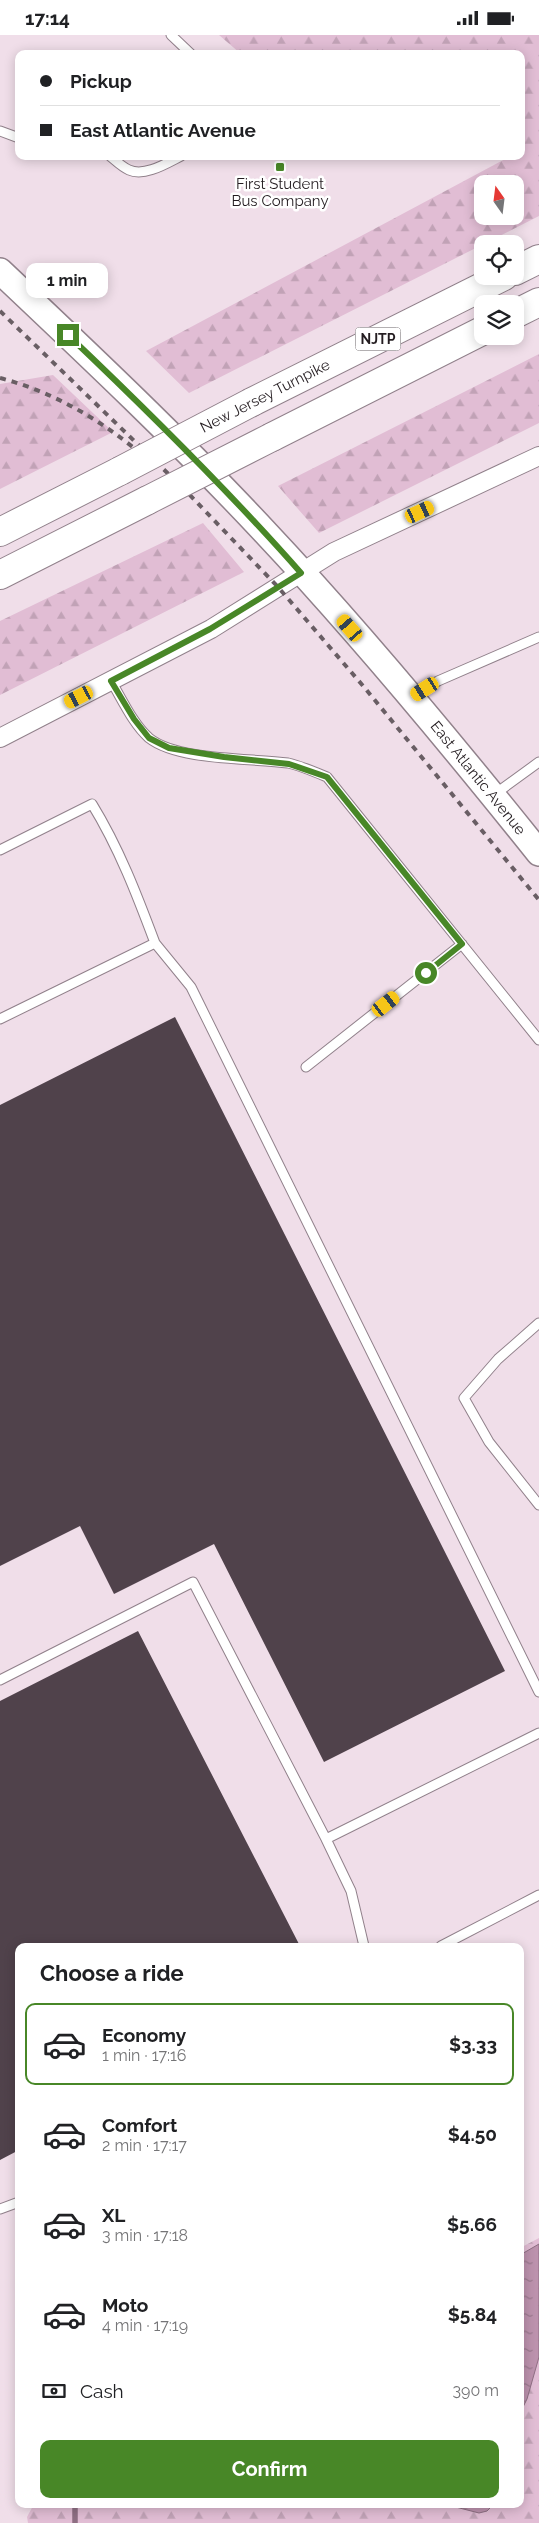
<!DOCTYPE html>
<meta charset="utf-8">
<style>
:root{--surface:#fff;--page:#f2f2f2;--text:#202124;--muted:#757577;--line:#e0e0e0;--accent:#488727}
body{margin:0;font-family:Raleway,sans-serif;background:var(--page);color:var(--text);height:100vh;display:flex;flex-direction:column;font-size:19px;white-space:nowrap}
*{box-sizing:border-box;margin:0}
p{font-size:16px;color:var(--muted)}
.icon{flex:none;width:28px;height:28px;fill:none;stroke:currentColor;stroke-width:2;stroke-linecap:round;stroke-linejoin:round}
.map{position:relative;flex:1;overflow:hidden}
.panel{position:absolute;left:15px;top:1908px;width:509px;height:565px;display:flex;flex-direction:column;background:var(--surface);border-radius:10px;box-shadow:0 2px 12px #0003}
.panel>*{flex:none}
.hud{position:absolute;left:15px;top:15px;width:510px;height:110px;border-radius:10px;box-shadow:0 2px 12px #0003;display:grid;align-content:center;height:110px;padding:0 25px;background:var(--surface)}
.needle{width:32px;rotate:346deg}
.fabs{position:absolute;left:474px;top:140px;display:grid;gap:10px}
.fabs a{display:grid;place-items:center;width:50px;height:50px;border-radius:10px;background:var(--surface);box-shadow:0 2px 12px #0003;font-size:25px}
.end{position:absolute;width:22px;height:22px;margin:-11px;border:6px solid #488727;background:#fff;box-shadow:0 0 0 2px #fff}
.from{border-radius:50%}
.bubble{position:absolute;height:35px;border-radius:10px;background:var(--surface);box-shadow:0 2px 12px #0003;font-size:16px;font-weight:700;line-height:35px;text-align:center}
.car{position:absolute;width:15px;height:30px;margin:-15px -8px;border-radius:6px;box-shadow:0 0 4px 1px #0007;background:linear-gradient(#f5c518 24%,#345 0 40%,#f5c518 0 76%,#345 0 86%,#f5c518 0)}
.hud b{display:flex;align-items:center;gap:18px;height:48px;font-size:19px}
.hud b+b{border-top:1px solid var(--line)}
.hud i{width:12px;height:12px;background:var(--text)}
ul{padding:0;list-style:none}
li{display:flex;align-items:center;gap:15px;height:82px;margin:0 10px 8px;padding:0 15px;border:2px solid transparent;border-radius:10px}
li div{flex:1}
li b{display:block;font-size:19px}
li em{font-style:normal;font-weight:700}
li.active{border-color:var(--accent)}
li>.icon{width:45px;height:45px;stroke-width:1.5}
h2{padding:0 25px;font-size:22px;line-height:60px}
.pay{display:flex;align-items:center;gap:12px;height:55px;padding:0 25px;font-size:19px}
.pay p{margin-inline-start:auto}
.button{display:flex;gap:10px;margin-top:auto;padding:10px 25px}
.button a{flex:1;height:58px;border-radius:10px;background:var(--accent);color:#fff;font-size:20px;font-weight:700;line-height:58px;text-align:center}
.status{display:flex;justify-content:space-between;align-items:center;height:35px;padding:0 25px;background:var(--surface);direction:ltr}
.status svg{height:14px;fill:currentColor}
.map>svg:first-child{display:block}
.forest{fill:url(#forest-firs);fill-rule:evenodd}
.water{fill:url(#water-ripples);stroke:#8e6f83}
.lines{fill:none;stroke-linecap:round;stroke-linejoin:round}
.stream{stroke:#8e6f83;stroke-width:5.5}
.building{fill:#50424b}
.lane-casing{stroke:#91818b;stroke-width:11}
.street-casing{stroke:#91818b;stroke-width:20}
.secondary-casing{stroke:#91818b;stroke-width:28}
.highway-casing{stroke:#91818b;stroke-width:30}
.lane{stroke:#fff;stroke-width:9}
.street{stroke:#fff;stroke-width:18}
.secondary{stroke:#fff;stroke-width:25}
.highway{stroke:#fff;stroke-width:28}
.rail{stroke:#695e64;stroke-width:4;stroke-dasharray:6 6;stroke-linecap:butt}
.highway-bridge-casing{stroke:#91818b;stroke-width:30;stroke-linecap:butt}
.highway-bridge{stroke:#fff;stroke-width:28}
.route{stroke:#488727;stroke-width:6}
.poi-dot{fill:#488727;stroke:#fff;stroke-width:2}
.labels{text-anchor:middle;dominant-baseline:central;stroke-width:5;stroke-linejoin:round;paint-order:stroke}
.shield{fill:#fff;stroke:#666164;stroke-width:1}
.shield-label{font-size:14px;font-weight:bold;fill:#241d21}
.poi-label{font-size:15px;fill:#241d21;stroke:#fff}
.street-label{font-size:15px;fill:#241d21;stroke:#fff}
</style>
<div class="status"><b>17:14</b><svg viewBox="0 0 49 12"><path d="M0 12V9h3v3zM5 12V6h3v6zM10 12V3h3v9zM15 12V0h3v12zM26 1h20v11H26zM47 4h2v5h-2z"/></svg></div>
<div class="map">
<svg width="539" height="2488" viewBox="0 0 539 2488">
<defs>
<pattern id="forest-firs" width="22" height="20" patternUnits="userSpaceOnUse" patternTransform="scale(1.25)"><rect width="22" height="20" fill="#e1bdd4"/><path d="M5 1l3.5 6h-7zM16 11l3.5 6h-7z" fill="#c1a2b6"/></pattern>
<pattern id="water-ripples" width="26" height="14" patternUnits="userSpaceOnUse" patternTransform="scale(1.25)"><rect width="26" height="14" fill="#bc92ad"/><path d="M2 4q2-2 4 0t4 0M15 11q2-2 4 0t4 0" fill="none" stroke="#99778c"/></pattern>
</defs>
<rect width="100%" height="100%" fill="#f0dee9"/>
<!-- forest -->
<path class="forest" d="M219 0H539V181L189 358 146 316 507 123 505 121H521V19H241ZM482 149H515V181H482Z
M539 319V388L319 498 278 451Z
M53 340 113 397 0 454V349Z
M203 488 244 537 0 660V586Z
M539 2203V2488H28L27 2482 34 2469H520V2213Z"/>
<!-- water -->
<path class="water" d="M539 2209V2322L527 2364 520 2378V2220Z
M444 2469H494L487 2476 479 2478Z"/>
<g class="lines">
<!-- stream -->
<path class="stream" d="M75 2488V2469"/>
</g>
<!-- building -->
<path class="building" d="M175 982 505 1636 324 1727 214 1509 114 1559 80 1491 0 1531V1070Z
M138 1596 300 1911H19V2115L0 2125V1666Z"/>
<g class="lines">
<defs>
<path id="lane" d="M171 0 191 19
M0 96 19 103
M110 121C116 126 122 132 129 135 145 142 167 128 181 121
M111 646C122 664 133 689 149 703 178 726 251 723 288 728 301 731 315 737 327 742L539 1005
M414 661 438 646 539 602
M495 759 539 727
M0 815 92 769C119 813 137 860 155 908
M0 984 155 908 191 952 539 1657
M306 1032 462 909
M539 1288 498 1324 464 1363 489 1407 539 1470
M0 1645 193 1547 326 1804
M364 1911 351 1856 326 1804 539 1698
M441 1911 539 1860
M0 2174 19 2167"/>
<path id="street" d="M0 703 211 594 334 517 539 421"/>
<path id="secondary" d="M0 236C90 321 180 406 264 496 361 599 451 708 539 818"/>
<path id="highway" d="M515 236 539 224
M515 279 539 267
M252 367 504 241
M272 402 482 296
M0 497 120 436
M0 540 148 465"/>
</defs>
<!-- lane casing -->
<use href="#lane" class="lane-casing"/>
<!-- street casing -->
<use href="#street" class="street-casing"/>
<!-- secondary casing -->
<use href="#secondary" class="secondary-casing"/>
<!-- highway casing -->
<use href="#highway" class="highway-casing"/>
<!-- lane -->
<use href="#lane" class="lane"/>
<!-- street -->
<use href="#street" class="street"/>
<!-- secondary -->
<use href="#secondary" class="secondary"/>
<!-- highway -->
<use href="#highway" class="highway"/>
<!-- rail -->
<path class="rail" d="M0 276 186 456 278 552 364 652 539 865
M0 343C50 356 94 381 134 413"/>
<defs>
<path id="highway-bridge" d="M120 436 252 367
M148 465 272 402"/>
</defs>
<!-- highway-bridge casing -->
<use href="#highway-bridge" class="highway-bridge-casing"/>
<!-- highway-bridge -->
<use href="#highway-bridge" class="highway-bridge"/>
</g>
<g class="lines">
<!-- route -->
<path class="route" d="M68 300C148 376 228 455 301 538L210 594 111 646 134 684 149 703 169 713 224 722 289 729 327 742 462 909 426 938"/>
</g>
<!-- markers -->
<rect class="poi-dot" x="275" y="127" width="10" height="10" rx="2.5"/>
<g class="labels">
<!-- shield labels -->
<rect class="shield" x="355.5" y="292.5" width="45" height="23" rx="4"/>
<g class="shield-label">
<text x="378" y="304">NJTP</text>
</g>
<!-- poi labels -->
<g class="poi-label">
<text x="280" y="149">First Student<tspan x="280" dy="17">Bus Company</tspan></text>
</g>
<!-- street labels -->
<g class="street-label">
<text transform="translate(265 361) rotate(-27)">New Jersey Turnpike</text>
<text transform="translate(478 743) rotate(51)">East Atlantic Avenue</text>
</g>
</g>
</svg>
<div class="fabs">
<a><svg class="needle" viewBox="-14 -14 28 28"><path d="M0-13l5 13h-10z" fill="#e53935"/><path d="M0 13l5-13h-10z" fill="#757577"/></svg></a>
<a><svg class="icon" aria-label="locate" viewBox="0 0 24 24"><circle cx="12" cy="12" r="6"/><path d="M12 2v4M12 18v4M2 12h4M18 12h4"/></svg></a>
<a><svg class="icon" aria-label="layers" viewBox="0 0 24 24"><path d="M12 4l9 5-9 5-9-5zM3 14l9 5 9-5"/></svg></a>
</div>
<i class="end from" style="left:426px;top:938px"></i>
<i class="end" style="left:68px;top:300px"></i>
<div class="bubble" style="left:26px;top:228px;width:82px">1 min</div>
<i class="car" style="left:420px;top:477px;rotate:65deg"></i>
<i class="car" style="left:350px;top:593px;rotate:319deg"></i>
<i class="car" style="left:425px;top:654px;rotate:238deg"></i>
<i class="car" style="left:79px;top:662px;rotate:243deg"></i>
<i class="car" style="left:386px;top:969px;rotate:52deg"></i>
<div class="hud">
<b><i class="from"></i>Pickup</b>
<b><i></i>East Atlantic Avenue</b>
</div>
<section class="panel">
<h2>Choose a ride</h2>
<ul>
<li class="active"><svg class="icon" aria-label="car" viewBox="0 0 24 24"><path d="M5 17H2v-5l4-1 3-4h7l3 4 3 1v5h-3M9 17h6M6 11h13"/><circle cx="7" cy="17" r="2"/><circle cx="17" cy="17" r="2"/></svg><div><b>Economy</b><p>1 min · 17:16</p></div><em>$3.33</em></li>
<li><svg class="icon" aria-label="car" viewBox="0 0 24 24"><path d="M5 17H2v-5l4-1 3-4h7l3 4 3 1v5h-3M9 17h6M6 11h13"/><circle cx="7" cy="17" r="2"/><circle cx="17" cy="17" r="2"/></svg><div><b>Comfort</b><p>2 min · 17:17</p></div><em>$4.50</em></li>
<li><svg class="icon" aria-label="car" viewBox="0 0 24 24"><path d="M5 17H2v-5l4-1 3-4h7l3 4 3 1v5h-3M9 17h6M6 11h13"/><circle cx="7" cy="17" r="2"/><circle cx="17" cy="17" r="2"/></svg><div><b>XL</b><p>3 min · 17:18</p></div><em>$5.66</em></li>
<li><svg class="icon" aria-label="car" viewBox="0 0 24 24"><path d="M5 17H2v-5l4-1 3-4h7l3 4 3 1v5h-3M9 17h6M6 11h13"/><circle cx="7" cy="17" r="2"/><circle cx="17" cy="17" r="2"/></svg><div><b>Moto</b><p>4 min · 17:19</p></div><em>$5.84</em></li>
</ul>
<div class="pay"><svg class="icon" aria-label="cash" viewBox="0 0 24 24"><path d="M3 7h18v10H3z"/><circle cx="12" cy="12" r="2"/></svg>Cash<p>390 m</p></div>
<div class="button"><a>Confirm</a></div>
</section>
</div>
